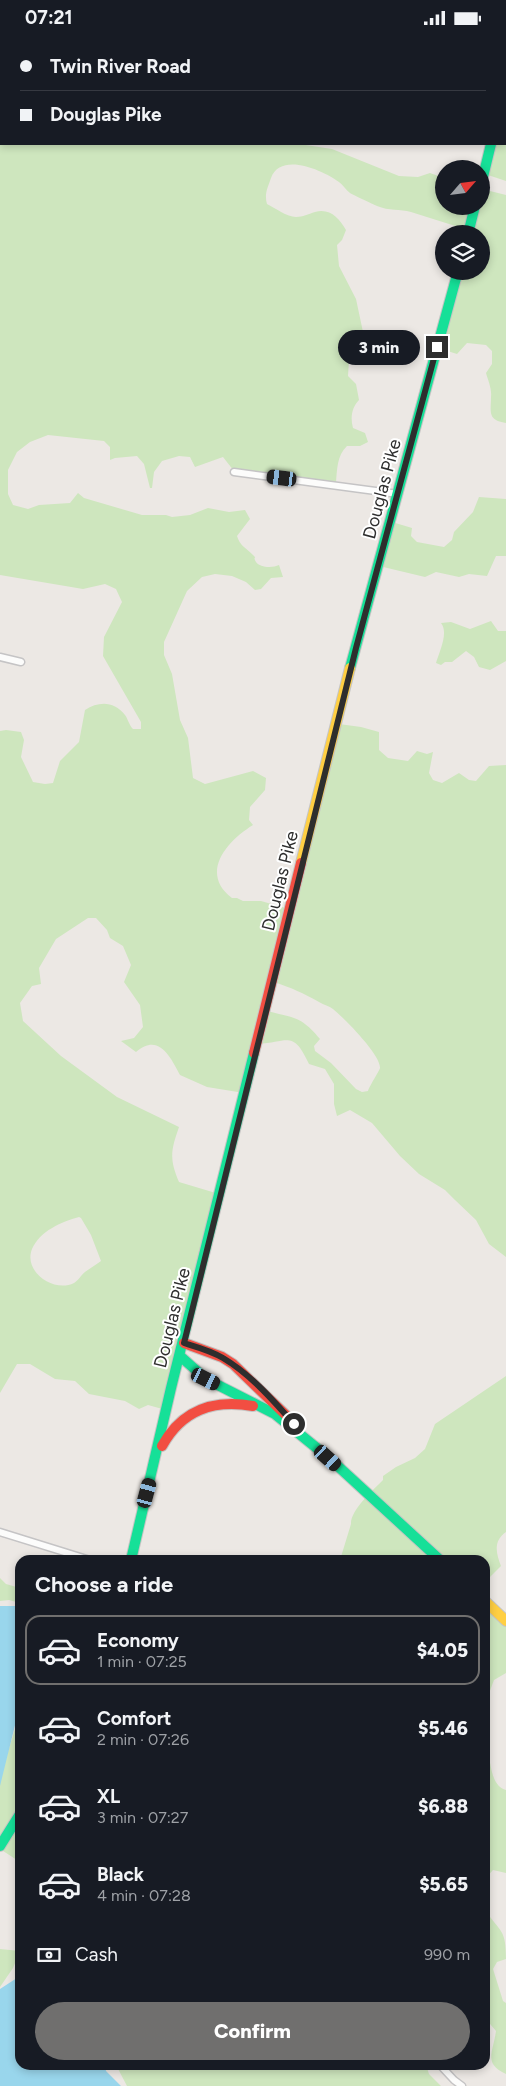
<!DOCTYPE html>
<meta charset="utf-8">
<style>
:root{--surface:#171b24;--page:#242831;--text:#f1f3f6;--muted:#9ea1a6;--line:#363941;--accent:#706f6e}
body{margin:0;font-family:Figtree,sans-serif;background:var(--page);color:var(--text);height:100vh;display:flex;flex-direction:column;font-size:19px;white-space:nowrap}
*{box-sizing:border-box;margin:0}
p{font-size:16px;color:var(--muted)}
.icon{flex:none;width:28px;height:28px;fill:none;stroke:currentColor;stroke-width:2;stroke-linecap:round;stroke-linejoin:round}
.map{position:relative;flex:1;overflow:hidden}
.drawer{position:absolute;left:15px;top:1520px;width:475px;height:515px;display:flex;flex-direction:column;background:var(--surface);border-radius:15px;box-shadow:0 2px 8px #0003}
.drawer>*{flex:none}
.top-card{position:absolute;left:0px;top:0px;width:506px;height:110px;box-shadow:0 2px 8px #0003;display:grid;align-content:center;height:110px;padding:0 20px;background:var(--surface)}
.needle{width:32px;rotate:62deg}
.tools{position:absolute;left:435px;top:125px;display:grid;gap:10px}
.tools a{display:grid;place-items:center;width:55px;height:55px;border-radius:50%;background:var(--surface);box-shadow:0 2px 8px #0003;font-size:25px}
.end{position:absolute;width:22px;height:22px;margin:-11px;border:6px solid #2e2e2e;background:#fff;box-shadow:0 0 0 2px #fff}
.from{border-radius:50%}
.bubble{position:absolute;height:35px;border-radius:18px;background:var(--surface);box-shadow:0 2px 8px #0003;font-size:16px;font-weight:800;line-height:35px;text-align:center}
.car{position:absolute;width:15px;height:30px;margin:-15px -8px;border-radius:6px;box-shadow:0 0 4px 1px #0007;background:linear-gradient(#222 24%,#8ab4d8 0 40%,#222 0 76%,#8ab4d8 0 86%,#222 0)}
.top-card b{display:flex;align-items:center;gap:18px;height:48px;font-size:19px}
.top-card b+b{border-top:1px solid var(--line)}
.top-card i{width:12px;height:12px;background:var(--text)}
ul{padding:0;list-style:none}
li{display:flex;align-items:center;gap:15px;height:70px;margin:0 10px 8px;padding:0 10px;border:2px solid transparent;border-radius:15px}
li div{flex:1}
li b{display:block;font-size:19px}
li em{font-style:normal;font-weight:800}
li.on{border-color:var(--accent)}
li>.icon{width:45px;height:45px;stroke-width:1.5}
h2{padding:0 20px;font-size:22px;line-height:60px}
.pay{display:flex;align-items:center;gap:12px;height:55px;padding:0 20px;font-size:19px}
.pay p{margin-inline-start:auto}
.primary-button{display:flex;gap:10px;margin-top:auto;padding:10px 20px}
.primary-button a{flex:1;height:58px;border-radius:30px;background:var(--accent);color:#fff;font-size:20px;font-weight:800;line-height:58px;text-align:center}
.status{display:flex;justify-content:space-between;align-items:center;height:35px;padding:0 25px;background:var(--surface);direction:ltr}
.status svg{height:14px;fill:currentColor}
.map>svg:first-child{display:block}
.green{fill:#cee6be;fill-rule:evenodd}
.water{fill:#99d6ec}
.lines{fill:none;stroke-linecap:round;stroke-linejoin:round}
.street-casing{stroke:#c5c4c5;stroke-width:9}
.fast-casing{stroke:#c6c5c4;stroke-width:12}
.slow-casing{stroke:#c6c5c4;stroke-width:12}
.jam-casing{stroke:#c6c5c4;stroke-width:12}
.street{stroke:#fcfcfb;stroke-width:6}
.fast{stroke:#16e098;stroke-width:10}
.slow{stroke:#ffcf43;stroke-width:10}
.jam{stroke:#f24e42;stroke-width:10}
.route{stroke:#2e2e2e;stroke-width:6}
.labels{text-anchor:middle;dominant-baseline:central;stroke-width:4;stroke-linejoin:round;paint-order:stroke}
.street-label{font-size:18px;fill:#2e2e2e;stroke:#fff}
</style>
<div class="status"><b>07:21</b><svg viewBox="0 0 49 12"><path d="M0 12V9h3v3zM5 12V6h3v6zM10 12V3h3v9zM15 12V0h3v12zM26 1h20v11H26zM47 4h2v5h-2z"/></svg></div>
<div class="map">
<svg width="506" height="2051" viewBox="0 0 506 2051">
<rect width="100%" height="100%" fill="#ece8e4"/>
<!-- green -->
<path class="green" d="M0 0 193 1H1V109H299L332 114 399 141 418 142 430 138 444 143V171H481L482 154 506 160V388C487 385 491 377 491 362 492 354 488 345 486 338L492 329V316L486 310 467 308 457 319 438 313 458 236H481V199H469L468 195 411 177C400 174 389 176 377 171 373 169 353 160 350 158 346 155 343 150 339 147 324 136 281 116 271 143 268 152 264 159 267 169 275 173 287 182 296 182 303 182 308 179 315 177 330 173 339 183 346 195L342 205 337 210 339 231 356 264 363 297 354 311 355 317 349 325 348 341 356 349 359 365C352 372 350 383 353 393L365 398 368 407 360 411H347C337 420 337 435 336 448L234 436 223 422 195 432 190 422 179 421 162 426 154 437 152 453H150L144 429 137 421 115 423 110 425V412L104 406 48 400 30 407 17 417 8 435V459L13 470 28 474 39 470 70 468 78 458 84 463 142 480H166L172 482 190 480 208 473 229 477 245 475 250 484 237 501C240 511 245 512 253 520 258 525 252 520 256 527 260 533 273 533 279 530L283 542 271 543 261 554 255 555 246 547 232 541 215 539 202 542 187 556 164 607V620L172 639 180 685 188 703 193 743 205 749 253 736 266 743 265 755 250 772 249 785 253 790C227 806 199 838 232 863H237L243 866H261L289 874 339 689 361 692 379 697V715L388 723 408 726 417 716 427 719 433 717 429 738 433 745 442 748 459 738 469 745 476 746 489 731 506 730V1222L489 1209 476 1185 455 1165 445 1155 419 1139 400 1121 372 1088 350 1075 337 1081 334 1069V1049L325 1034 309 1029C293 995 289 1007 258 1009L244 1058 207 1052 180 1040C171 1023 159 997 136 1017L121 1006 134 1003 143 992 140 970 124 947 131 930 123 911 110 903 107 895 96 883H88L56 904 39 933 41 949 32 951 20 968 23 986 61 1021 117 1062 179 1092C171 1115 169 1124 179 1147L219 1159 166 1375 148 1370 139 1374 125 1366 89 1359 75 1346 55 1344 30 1329H17L0 1358V696L6 695 21 697 24 705 21 722 33 747 45 749 53 748 60 726 79 707 85 675C99 666 114 666 125 680 128 684 129 690 133 694H141V687L103 621 104 602 122 567 116 554 105 549 83 554 0 540ZM274 947C292 953 303 958 319 967 324 970 329 971 333 974 344 983 381 1020 380 1033 380 1035 370 1050 368 1056L362 1057 356 1054 331 1028 315 1016 314 1011 320 1004C301 981 294 983 267 976ZM79 1182 81 1183 91 1200 101 1226C96 1230 90 1233 85 1237 81 1240 78 1246 74 1248 54 1258 23 1237 32 1214 40 1196 61 1187 79 1182Z
M505 32H506V146L485 139 492 109H505Z
M479 462 506 464V521H496L487 541 469 539 459 542 436 537 425 542 379 531 392 487 412 493 411 501 417 507 444 512 452 505 454 497 473 477Z
M491 586 498 596H506V626L490 635 479 632 474 622 466 616 452 627H445L441 630 436 628C439 617 449 598 441 588L451 587 470 594Z
M506 1341V1497C493 1506 496 1518 501 1531L485 1547V1525H340L351 1489C350 1476 373 1455 383 1445V1441L396 1432 415 1423 425 1414 435 1389Z
M0 1543 6 1549 20 1553V1568L9 1565 0 1566Z
M485 1565 506 1584V1638L494 1645 485 1669Z
M20 1678V1776L13 1791 20 1798V1827L0 1814V1742Z
M485 1708C492 1721 488 1750 506 1755V1838L493 1835 485 1844Z
M485 1875C501 1898 506 1894 506 1924L497 1927 493 1934 503 1966 506 1968V2039C483 2028 493 2018 496 1996L485 1983Z
M0 1914 20 1916 13 1933 0 1952Z
M116 2030H426L429 2039 441 2051H127Z"/>
<!-- water -->
<path class="water" d="M0 1571H20V1670L0 1751Z
M20 1941V2030H105L106 2036 121 2051H0V1954Z"/>
<g class="lines">
<defs>
<path id="street" d="M234 437 398 459
M0 622 21 627
M0 1497 90 1525
M440 2030 454 2045 462 2051"/>
<path id="fast" d="M481 150 491 109
M468 199 475 171
M350 633 458 236
M180 1321 206 1344 275 1379 329 1423 440 1525
M131 1525 171 1353 254 1018
M0 1811 20 1779"/>
<path id="slow" d="M301 828 350 633
M485 1566 506 1586"/>
<path id="jam" d="M505 53 506 49
M254 1018 301 828
M184 1308 222 1322 233 1329 292 1386
M162 1411C182 1375 213 1364 253 1371"/>
</defs>
<!-- street casing -->
<use href="#street" class="street-casing"/>
<!-- fast casing -->
<use href="#fast" class="fast-casing"/>
<!-- slow casing -->
<use href="#slow" class="slow-casing"/>
<!-- jam casing -->
<use href="#jam" class="jam-casing"/>
<!-- street -->
<use href="#street" class="street"/>
<!-- fast -->
<use href="#fast" class="fast"/>
<!-- slow -->
<use href="#slow" class="slow"/>
<!-- jam -->
<use href="#jam" class="jam"/>
</g>
<g class="lines">
<!-- route -->
<path class="route" d="M294 1389C273 1365 250 1339 223 1323 212 1316 197 1312 184 1308L356 613 437 312"/>
</g>
<g class="labels">
<!-- street labels -->
<g class="street-label">
<text transform="translate(382 454) rotate(-75)">Douglas Pike</text>
<text transform="translate(280 846) rotate(-76)">Douglas Pike</text>
<text transform="translate(172 1283) rotate(-76)">Douglas Pike</text>
</g>
</g>
</svg>
<div class="tools">
<a><svg class="needle" viewBox="-14 -14 28 28"><path d="M0-13l5 13h-10z" fill="#e53935"/><path d="M0 13l5-13h-10z" fill="#9ea1a6"/></svg></a>
<a><svg class="icon" aria-label="layers" viewBox="0 0 24 24"><path d="M12 4l9 5-9 5-9-5zM3 14l9 5 9-5"/></svg></a>
</div>
<i class="end from" style="left:294px;top:1389px"></i>
<i class="end" style="left:437px;top:312px"></i>
<div class="bubble" style="left:338px;top:295px;width:82px">3 min</div>
<i class="car" style="left:282px;top:443px;rotate:277deg"></i>
<i class="car" style="left:206px;top:1344px;rotate:116deg"></i>
<i class="car" style="left:328px;top:1423px;rotate:132deg"></i>
<i class="car" style="left:147px;top:1458px;rotate:15deg"></i>
<div class="top-card">
<b><i class="from"></i>Twin River Road</b>
<b><i></i>Douglas Pike</b>
</div>
<section class="drawer">
<h2>Choose a ride</h2>
<ul>
<li class="on"><svg class="icon" aria-label="car" viewBox="0 0 24 24"><path d="M5 17H2v-5l4-1 3-4h7l3 4 3 1v5h-3M9 17h6M6 11h13"/><circle cx="7" cy="17" r="2"/><circle cx="17" cy="17" r="2"/></svg><div><b>Economy</b><p>1 min · 07:25</p></div><em>$4.05</em></li>
<li><svg class="icon" aria-label="car" viewBox="0 0 24 24"><path d="M5 17H2v-5l4-1 3-4h7l3 4 3 1v5h-3M9 17h6M6 11h13"/><circle cx="7" cy="17" r="2"/><circle cx="17" cy="17" r="2"/></svg><div><b>Comfort</b><p>2 min · 07:26</p></div><em>$5.46</em></li>
<li><svg class="icon" aria-label="car" viewBox="0 0 24 24"><path d="M5 17H2v-5l4-1 3-4h7l3 4 3 1v5h-3M9 17h6M6 11h13"/><circle cx="7" cy="17" r="2"/><circle cx="17" cy="17" r="2"/></svg><div><b>XL</b><p>3 min · 07:27</p></div><em>$6.88</em></li>
<li><svg class="icon" aria-label="car" viewBox="0 0 24 24"><path d="M5 17H2v-5l4-1 3-4h7l3 4 3 1v5h-3M9 17h6M6 11h13"/><circle cx="7" cy="17" r="2"/><circle cx="17" cy="17" r="2"/></svg><div><b>Black</b><p>4 min · 07:28</p></div><em>$5.65</em></li>
</ul>
<div class="pay"><svg class="icon" aria-label="cash" viewBox="0 0 24 24"><path d="M3 7h18v10H3z"/><circle cx="12" cy="12" r="2"/></svg>Cash<p>990 m</p></div>
<div class="primary-button"><a>Confirm</a></div>
</section>
</div>
